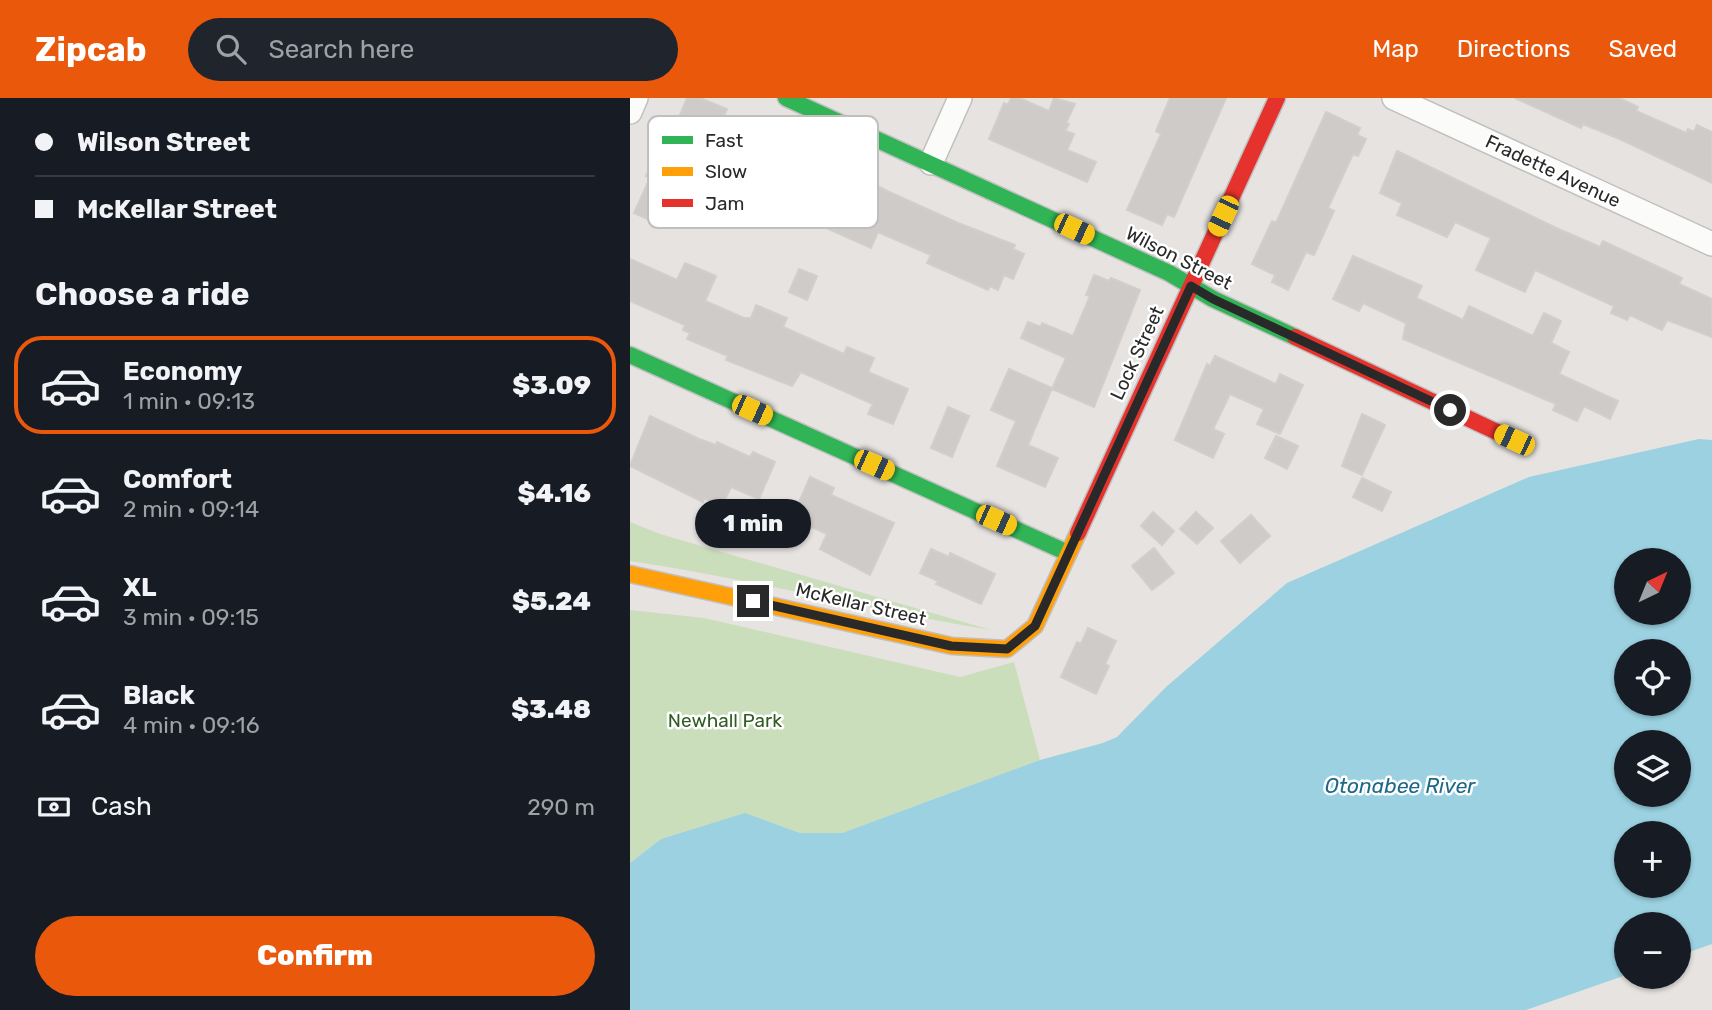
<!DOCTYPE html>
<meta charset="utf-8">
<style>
:root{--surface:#171b24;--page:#20242c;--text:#f1f3f6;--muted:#9ea1a6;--line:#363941;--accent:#ea580c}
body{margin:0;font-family:Rubik,sans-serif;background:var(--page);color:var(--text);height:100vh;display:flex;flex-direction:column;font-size:26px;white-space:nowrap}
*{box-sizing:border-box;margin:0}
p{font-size:23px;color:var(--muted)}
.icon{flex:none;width:38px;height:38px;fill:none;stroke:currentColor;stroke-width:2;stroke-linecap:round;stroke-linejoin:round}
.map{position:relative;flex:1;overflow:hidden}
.sheet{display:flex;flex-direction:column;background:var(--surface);width:630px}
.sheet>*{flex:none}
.hud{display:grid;align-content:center;height:154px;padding:0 35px;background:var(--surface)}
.needle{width:46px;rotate:43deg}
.tools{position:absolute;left:984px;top:450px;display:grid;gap:14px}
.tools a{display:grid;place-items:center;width:77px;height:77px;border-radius:50%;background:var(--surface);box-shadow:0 2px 5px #0004;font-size:35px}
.end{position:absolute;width:32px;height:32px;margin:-16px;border:9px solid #292929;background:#fff;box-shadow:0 0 0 4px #fff}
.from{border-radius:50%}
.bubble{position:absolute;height:49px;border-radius:24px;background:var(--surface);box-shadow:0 2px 5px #0004;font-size:23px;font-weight:800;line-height:49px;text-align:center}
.car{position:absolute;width:21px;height:42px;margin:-21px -10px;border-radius:9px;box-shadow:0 0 5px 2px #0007;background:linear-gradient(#f5c518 24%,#345 0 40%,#f5c518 0 76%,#345 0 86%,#f5c518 0)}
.hud b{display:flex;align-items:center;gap:24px;height:66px;font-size:26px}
.hud b+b{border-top:2px solid var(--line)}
.hud i{width:18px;height:18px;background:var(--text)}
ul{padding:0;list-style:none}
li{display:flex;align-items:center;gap:21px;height:98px;margin:0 14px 10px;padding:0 21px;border:4px solid transparent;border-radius:28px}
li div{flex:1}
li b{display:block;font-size:26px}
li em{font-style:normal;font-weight:800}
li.current{border-color:var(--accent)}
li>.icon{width:63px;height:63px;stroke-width:1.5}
h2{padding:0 35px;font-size:32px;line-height:84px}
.pay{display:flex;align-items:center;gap:18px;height:77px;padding:0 35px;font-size:26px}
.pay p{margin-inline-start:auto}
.action{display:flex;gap:14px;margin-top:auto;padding:14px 35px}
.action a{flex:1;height:80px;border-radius:42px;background:var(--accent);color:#fff;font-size:28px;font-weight:800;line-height:80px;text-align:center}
header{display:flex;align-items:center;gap:42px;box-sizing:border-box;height:98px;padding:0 35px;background:var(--accent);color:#fff}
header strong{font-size:33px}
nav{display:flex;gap:38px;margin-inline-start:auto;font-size:24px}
.search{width:490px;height:63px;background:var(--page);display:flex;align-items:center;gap:18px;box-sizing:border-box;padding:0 24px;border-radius:38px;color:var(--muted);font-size:26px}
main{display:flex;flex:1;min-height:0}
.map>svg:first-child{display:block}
.green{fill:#cbdebc}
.water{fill:#9bd1e0;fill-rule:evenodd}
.building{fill:#cecbc9;stroke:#d1cfcc;stroke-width:2}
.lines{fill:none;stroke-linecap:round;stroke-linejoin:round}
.street-casing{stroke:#c1c0c0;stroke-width:26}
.fast-casing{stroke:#c1c0c0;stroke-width:19}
.slow-casing{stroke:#c1c0c0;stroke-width:19}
.jam-casing{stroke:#c1c0c0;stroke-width:19}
.street{stroke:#fbfbfa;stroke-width:23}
.fast{stroke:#30b455;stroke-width:16}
.slow{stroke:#ff9f0a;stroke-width:16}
.jam{stroke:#e5322d;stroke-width:16}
.route{stroke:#292929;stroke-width:9}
.labels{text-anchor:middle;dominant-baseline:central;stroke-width:5;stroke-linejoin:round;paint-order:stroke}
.street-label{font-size:19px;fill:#292929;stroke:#fff}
.park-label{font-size:19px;fill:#305d22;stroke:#fff}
.water-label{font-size:21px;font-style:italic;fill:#1c688a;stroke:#fff}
.key{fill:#fff;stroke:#bfbfbf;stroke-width:2}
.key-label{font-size:19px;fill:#292929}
</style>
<header>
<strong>Zipcab</strong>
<div class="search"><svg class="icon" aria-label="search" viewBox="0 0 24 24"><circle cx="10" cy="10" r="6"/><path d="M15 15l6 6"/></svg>Search here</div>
<nav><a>Map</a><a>Directions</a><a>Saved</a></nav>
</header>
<main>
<section class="sheet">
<div class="hud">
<b><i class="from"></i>Wilson Street</b>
<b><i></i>McKellar Street</b>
</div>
<h2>Choose a ride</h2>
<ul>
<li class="current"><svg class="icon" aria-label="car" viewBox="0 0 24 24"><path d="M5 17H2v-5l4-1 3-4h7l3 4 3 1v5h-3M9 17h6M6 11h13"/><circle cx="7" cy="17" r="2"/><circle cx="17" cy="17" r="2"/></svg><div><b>Economy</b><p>1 min · 09:13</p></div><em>$3.09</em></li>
<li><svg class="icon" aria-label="car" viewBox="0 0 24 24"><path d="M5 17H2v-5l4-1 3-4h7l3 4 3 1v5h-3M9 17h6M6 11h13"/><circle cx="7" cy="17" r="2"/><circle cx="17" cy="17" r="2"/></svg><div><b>Comfort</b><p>2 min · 09:14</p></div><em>$4.16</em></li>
<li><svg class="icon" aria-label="car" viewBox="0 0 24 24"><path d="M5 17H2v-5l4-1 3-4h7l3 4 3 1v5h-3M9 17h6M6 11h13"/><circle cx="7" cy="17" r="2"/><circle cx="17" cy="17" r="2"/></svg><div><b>XL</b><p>3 min · 09:15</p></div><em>$5.24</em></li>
<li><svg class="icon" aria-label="car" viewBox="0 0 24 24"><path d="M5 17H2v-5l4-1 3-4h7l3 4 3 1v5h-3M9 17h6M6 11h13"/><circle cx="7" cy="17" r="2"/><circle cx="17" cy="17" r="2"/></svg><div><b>Black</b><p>4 min · 09:16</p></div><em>$3.48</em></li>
</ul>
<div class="pay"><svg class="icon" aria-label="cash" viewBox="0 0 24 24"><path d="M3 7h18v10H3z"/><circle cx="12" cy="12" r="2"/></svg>Cash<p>290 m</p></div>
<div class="action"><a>Confirm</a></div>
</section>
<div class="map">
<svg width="1082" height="912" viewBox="0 0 1082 912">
<rect width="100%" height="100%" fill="#e6e3e0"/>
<!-- green -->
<path class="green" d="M0 424 30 436 361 532C240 512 121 481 0 463Z
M0 512 74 520 330 579 384 564 410 662 212 735H170L115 716 31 741 0 765Z"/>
<!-- water -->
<path class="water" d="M1069 341 1082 342V846L1048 858V826H996V877L896 912H0V765L31 741 115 715 170 735H212L410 662 473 645 487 639 536 589 657 485 899 379ZM996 462H1048V514H996ZM996 553H1048V606H996ZM996 644H1048V696H996ZM996 735H1048V788H996Z"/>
<!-- building -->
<path class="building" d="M57 0H70L97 11 86 37 72 31 41 100 36 97 24 124 4 115 20 80 16 78 38 26 45 29Z
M381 0H389L419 13 424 0 445 6 436 25 439 26 435 33 444 36 437 52 466 64 457 84 359 41 374 5 378 7Z
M540 0H596L544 119 537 116 532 127 497 112 531 36 526 33Z
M885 0H989L1008 9 1006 13 1056 35 1058 31 1064 34 1067 27 1082 34V85L992 42 953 26 951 30Z
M696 14 730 30 727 37 736 41 728 58 723 56 698 110 704 113 684 157 676 154 658 192 642 184 645 177 622 166 642 123 646 125Z
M118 35 140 44 141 40 178 56 179 54 247 83 246 87 257 93 328 125 385 147 383 151 394 156 383 181 374 177 368 192 360 188 358 192 297 165 301 157 248 134 241 150 178 122 184 108 148 93 145 100 99 80Z
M767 53 924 129 970 149 973 143 1052 180 1049 186 1082 201V239L1037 222 1032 232 1000 217 997 222 981 215 984 208 905 172 895 194 846 172 861 140 825 124 817 139 767 117 772 105 750 95Z
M723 158 792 188 786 200 833 222 839 208 903 238 914 215 931 223 921 245 939 254 929 276 988 303 980 321 954 308 947 323 923 312 926 306 773 241 776 225 733 205 729 213 703 201Z
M0 161 47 182 55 165 86 178 75 203 114 220H121L126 207 157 220 153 229 214 256 217 249 244 260 238 274 278 291 263 326 238 316 243 306 171 274 162 288 96 262 98 258 57 241 60 235 53 232 55 227 0 203Z
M169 171 187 178 177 202 159 194Z
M464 177 479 183 481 180 510 192 464 309 422 291 436 260 391 240 398 224 411 229 412 225 443 238 460 198 456 197Z
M585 258 646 286 650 276 673 287 650 336 627 326 634 311 600 296 583 331 594 336 583 360 545 342 577 266 580 268Z
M379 271 422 290 398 347 428 360 415 389 367 368 386 323 361 312Z
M318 309 339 318 322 359 301 350Z
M732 316 755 327 732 377 712 368Z
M20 318 69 341 86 347 87 344 120 359 123 354 145 364 129 401 101 389 92 408 74 400 73 404 0 368Z
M646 338 668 348 657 371 635 360Z
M180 379 204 390 201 397 264 425 240 477 190 451 197 436 162 420Z
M732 380 761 394 752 413 723 399Z
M523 414 544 433 532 447 511 428Z
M566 414 583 430 567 446 550 431Z
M621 417 640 438 610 465 591 443Z
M524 450 544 475 522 492 502 468Z
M301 451 319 459 320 455 365 476 351 506 306 486 308 483 290 475Z
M458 530 486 543 475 566 479 568 466 596 431 579 447 544 451 546Z"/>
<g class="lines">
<defs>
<path id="street" d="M764 0 1082 146
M0 14 6 0
M301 65 330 0"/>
<path id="fast" d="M156 0 539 175 583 201 665 239
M0 257 438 455"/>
<path id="slow" d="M0 476 322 548 377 551 405 528 448 435"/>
<path id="jam" d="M665 239 884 342
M448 435 647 0"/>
</defs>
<!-- street casing -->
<use href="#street" class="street-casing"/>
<!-- fast casing -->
<use href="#fast" class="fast-casing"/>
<!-- slow casing -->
<use href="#slow" class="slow-casing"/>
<!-- jam casing -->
<use href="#jam" class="jam-casing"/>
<!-- street -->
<use href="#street" class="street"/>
<!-- fast -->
<use href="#fast" class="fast"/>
<!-- slow -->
<use href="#slow" class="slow"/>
<!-- jam -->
<use href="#jam" class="jam"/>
</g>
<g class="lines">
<!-- route -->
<path class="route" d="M123 503 321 548 377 551 405 528 561 188 583 201 820 312"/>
</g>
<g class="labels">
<!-- street labels -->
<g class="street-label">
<text transform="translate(923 73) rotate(25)">Fradette Avenue</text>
<text transform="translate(549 160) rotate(27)">Wilson Street</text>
<text transform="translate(507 255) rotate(-65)">Lock Street</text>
<text transform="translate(231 506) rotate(13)">McKellar Street</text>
</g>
<!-- park labels -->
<g class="park-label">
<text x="95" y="622">Newhall Park</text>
</g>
<!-- water labels -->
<g class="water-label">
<text x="770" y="687">Otonabee River</text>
</g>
</g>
<!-- legend -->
<rect x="18" y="18" width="230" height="112" rx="10" class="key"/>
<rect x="32" y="38" width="31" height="8" fill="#30b455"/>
<rect x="32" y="69" width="31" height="9" fill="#ff9f0a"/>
<rect x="32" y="101" width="31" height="8" fill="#e5322d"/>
<g class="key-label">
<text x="75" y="49">Fast</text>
<text x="75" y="80">Slow</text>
<text x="75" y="112">Jam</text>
</g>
</svg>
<div class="tools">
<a><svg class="needle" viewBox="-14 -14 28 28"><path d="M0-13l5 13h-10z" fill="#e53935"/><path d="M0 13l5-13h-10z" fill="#9ea1a6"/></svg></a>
<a><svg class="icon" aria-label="locate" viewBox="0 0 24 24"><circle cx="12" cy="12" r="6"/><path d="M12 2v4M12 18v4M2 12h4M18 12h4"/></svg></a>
<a><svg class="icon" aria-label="layers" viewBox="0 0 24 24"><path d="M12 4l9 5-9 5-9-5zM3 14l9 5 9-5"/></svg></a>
<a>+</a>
<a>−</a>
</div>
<i class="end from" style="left:820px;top:312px"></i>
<i class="end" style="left:123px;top:503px"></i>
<div class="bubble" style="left:65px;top:401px;width:116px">1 min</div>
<i class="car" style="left:593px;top:118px;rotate:205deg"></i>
<i class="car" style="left:444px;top:131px;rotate:115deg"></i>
<i class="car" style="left:122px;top:312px;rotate:114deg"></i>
<i class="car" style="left:884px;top:342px;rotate:295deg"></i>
<i class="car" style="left:244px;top:367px;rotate:114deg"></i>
<i class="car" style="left:366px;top:422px;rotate:114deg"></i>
</div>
</main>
